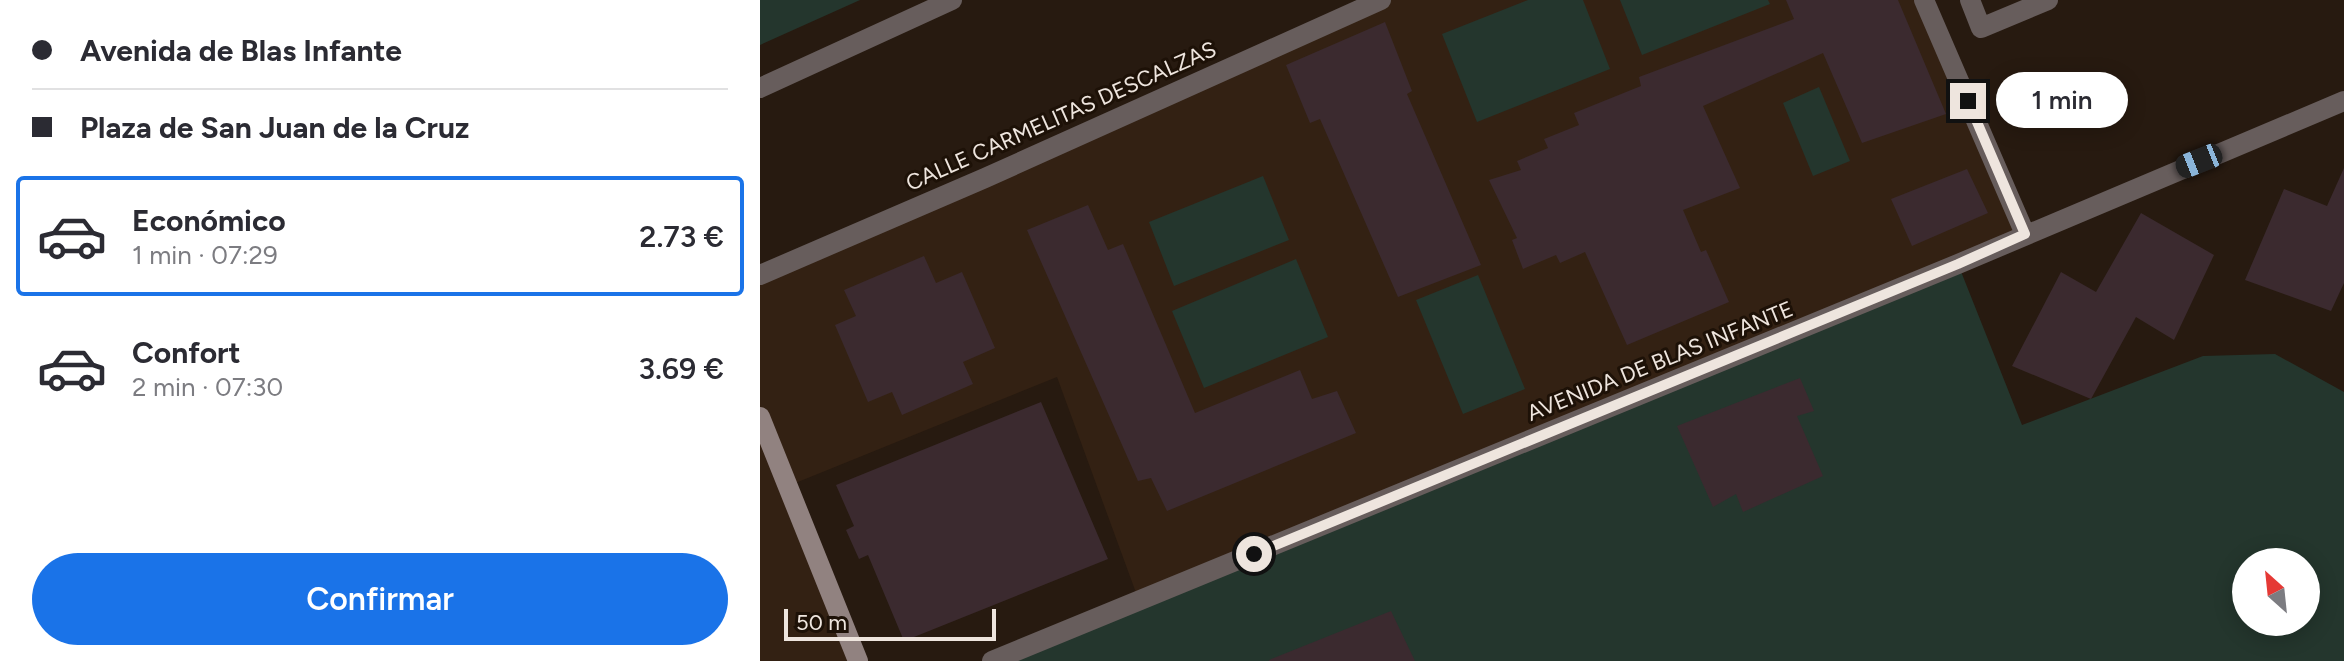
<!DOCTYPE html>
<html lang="es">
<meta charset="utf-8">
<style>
:root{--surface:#fff;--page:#f2f2f3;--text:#2b2b33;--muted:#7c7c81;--line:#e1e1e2;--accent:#1a73e8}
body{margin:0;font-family:Figtree,sans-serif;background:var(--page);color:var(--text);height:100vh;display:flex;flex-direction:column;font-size:30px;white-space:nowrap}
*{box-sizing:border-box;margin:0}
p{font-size:26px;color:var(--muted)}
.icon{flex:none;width:44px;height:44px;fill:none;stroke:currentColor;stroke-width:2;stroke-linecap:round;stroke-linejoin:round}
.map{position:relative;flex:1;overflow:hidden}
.side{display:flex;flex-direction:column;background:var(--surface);width:760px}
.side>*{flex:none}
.hud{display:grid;align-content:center;height:176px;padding:0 32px;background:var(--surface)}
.needle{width:52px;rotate:333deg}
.tools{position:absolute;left:1472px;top:548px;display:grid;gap:16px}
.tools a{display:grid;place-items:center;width:88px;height:88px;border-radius:50%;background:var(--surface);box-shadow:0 4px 20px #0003;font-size:40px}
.scale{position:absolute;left:24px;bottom:20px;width:212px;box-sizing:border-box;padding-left:8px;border:4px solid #eee5de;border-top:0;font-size:22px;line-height:28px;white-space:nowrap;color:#eee5de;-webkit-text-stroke:6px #1d1107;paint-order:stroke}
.end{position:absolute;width:36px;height:36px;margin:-18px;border:10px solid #eee5de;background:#111;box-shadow:0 0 0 4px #111}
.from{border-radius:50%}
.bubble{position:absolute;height:56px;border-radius:28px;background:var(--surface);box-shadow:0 4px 20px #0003;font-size:26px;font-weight:600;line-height:56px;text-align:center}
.car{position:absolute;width:24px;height:48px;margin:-24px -12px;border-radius:10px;box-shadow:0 0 6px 2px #0007;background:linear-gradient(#222 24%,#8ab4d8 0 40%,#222 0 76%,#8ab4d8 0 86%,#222 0)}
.hud b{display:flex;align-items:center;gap:28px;height:76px;font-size:30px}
.hud b+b{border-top:2px solid var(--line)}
.hud i{width:20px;height:20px;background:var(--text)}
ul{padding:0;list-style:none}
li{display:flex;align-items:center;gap:24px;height:120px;margin:0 16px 12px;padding:0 16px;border:4px solid transparent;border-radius:8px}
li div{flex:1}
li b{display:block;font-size:30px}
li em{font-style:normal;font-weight:600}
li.on{border-color:var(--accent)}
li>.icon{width:72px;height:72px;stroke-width:1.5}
.action{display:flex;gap:16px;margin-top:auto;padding:16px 32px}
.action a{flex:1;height:92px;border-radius:48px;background:var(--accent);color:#fff;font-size:32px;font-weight:600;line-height:92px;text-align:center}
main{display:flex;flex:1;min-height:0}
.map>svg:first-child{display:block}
.built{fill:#332113}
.green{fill:#24362d;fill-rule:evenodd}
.building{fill:#3b2a2f}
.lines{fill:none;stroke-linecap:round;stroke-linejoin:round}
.street{stroke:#675d5c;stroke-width:20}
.secondary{stroke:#918280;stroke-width:20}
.route{stroke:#eee5de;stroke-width:10}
.labels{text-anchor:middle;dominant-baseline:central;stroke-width:6;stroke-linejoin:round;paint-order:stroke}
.street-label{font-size:22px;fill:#eee5de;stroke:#1d1107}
</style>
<main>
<section class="side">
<div class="hud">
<b><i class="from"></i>Avenida de Blas Infante</b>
<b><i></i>Plaza de San Juan de la Cruz</b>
</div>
<ul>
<li class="on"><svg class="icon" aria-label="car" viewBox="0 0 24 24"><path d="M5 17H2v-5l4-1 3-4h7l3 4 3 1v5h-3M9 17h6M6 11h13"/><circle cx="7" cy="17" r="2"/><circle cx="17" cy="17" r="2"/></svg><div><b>Económico</b><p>1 min · 07:29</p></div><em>2.73 €</em></li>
<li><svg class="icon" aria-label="car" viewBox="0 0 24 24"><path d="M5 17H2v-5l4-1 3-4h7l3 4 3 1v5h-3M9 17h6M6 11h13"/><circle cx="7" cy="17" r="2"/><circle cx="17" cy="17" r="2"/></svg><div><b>Confort</b><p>2 min · 07:30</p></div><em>3.69 €</em></li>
</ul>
<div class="action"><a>Confirmar</a></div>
</section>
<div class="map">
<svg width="1584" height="661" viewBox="0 0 1584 661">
<rect width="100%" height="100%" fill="#271a10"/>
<!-- built -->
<path class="built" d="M621 0H1164L1265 234 379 601 297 377 28 486 98 661H0V275Z"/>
<!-- green -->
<path class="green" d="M0 0H100L0 45Z
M768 0H823L850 69 717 122 682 34Z
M860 0H1008L1010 4 882 55Z
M1059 87 1090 161 1053 176 1023 103Z
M503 176 529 240 414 286 389 222Z
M536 259 568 337 444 388 412 311Z
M1198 264 1262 425 1443 356 1515 354 1584 392V661H232ZM1486 562H1546V622H1486Z
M718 275 765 389 703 414 656 300Z"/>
<!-- building -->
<path class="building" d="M1026 0H1138L1186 114 1102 143 1063 53 943 106 980 188 923 210 941 252 946 250 969 302 867 345 825 252 800 263 796 255 763 269 752 240 757 238 729 180 761 170 757 161 788 148 784 139 819 125 814 113 881 86 879 77 1034 19Z
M625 22 652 91 647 94 721 265 638 297 560 119 550 123 526 65Z
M1584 168V283L1571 311 1485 280 1524 189 1567 206Z
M1207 169 1228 213 1152 246 1131 199Z
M328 205 348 250 363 244 435 413 540 370 552 399 577 391 596 433 407 511 391 478 378 481 267 230Z
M1381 213 1454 255 1414 340 1376 317 1331 399 1252 366 1301 272 1336 292Z
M164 256 176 283 202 272 235 348 203 362 213 384 142 415 132 392 108 402 75 325 96 316 84 290Z
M1040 378 1054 411 1037 416 1063 476 983 512 976 494 953 507 917 426Z
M281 402 348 559 144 641 108 555 99 559 86 530 94 526 76 485Z
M631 611 655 661H509V660Z"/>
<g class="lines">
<!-- street -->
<path class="street" d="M1164 0 1265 234
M1210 0 1221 28 1288 0
M0 88 192 0
M0 275 225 178 621 0
M232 661 1198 264 1584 101"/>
<!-- secondary -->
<path class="secondary" d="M0 417 98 661"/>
</g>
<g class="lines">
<!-- route -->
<path class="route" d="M494 554 1198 264 1265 234 1208 101"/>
</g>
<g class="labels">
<!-- street labels -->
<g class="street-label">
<text transform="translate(301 116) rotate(-24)">CALLE CARMELITAS DESCALZAS</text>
<text transform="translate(900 361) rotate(-22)">AVENIDA DE BLAS INFANTE</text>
</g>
</g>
</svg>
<div class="tools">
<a><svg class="needle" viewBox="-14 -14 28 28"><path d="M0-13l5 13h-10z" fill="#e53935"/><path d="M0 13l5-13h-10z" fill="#7c7c81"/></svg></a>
</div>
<div class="scale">50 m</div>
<i class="end from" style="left:494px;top:554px"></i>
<i class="end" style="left:1208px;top:101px"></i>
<div class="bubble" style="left:1236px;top:72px;width:132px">1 min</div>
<i class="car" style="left:1439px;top:161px;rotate:248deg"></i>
</div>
</main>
